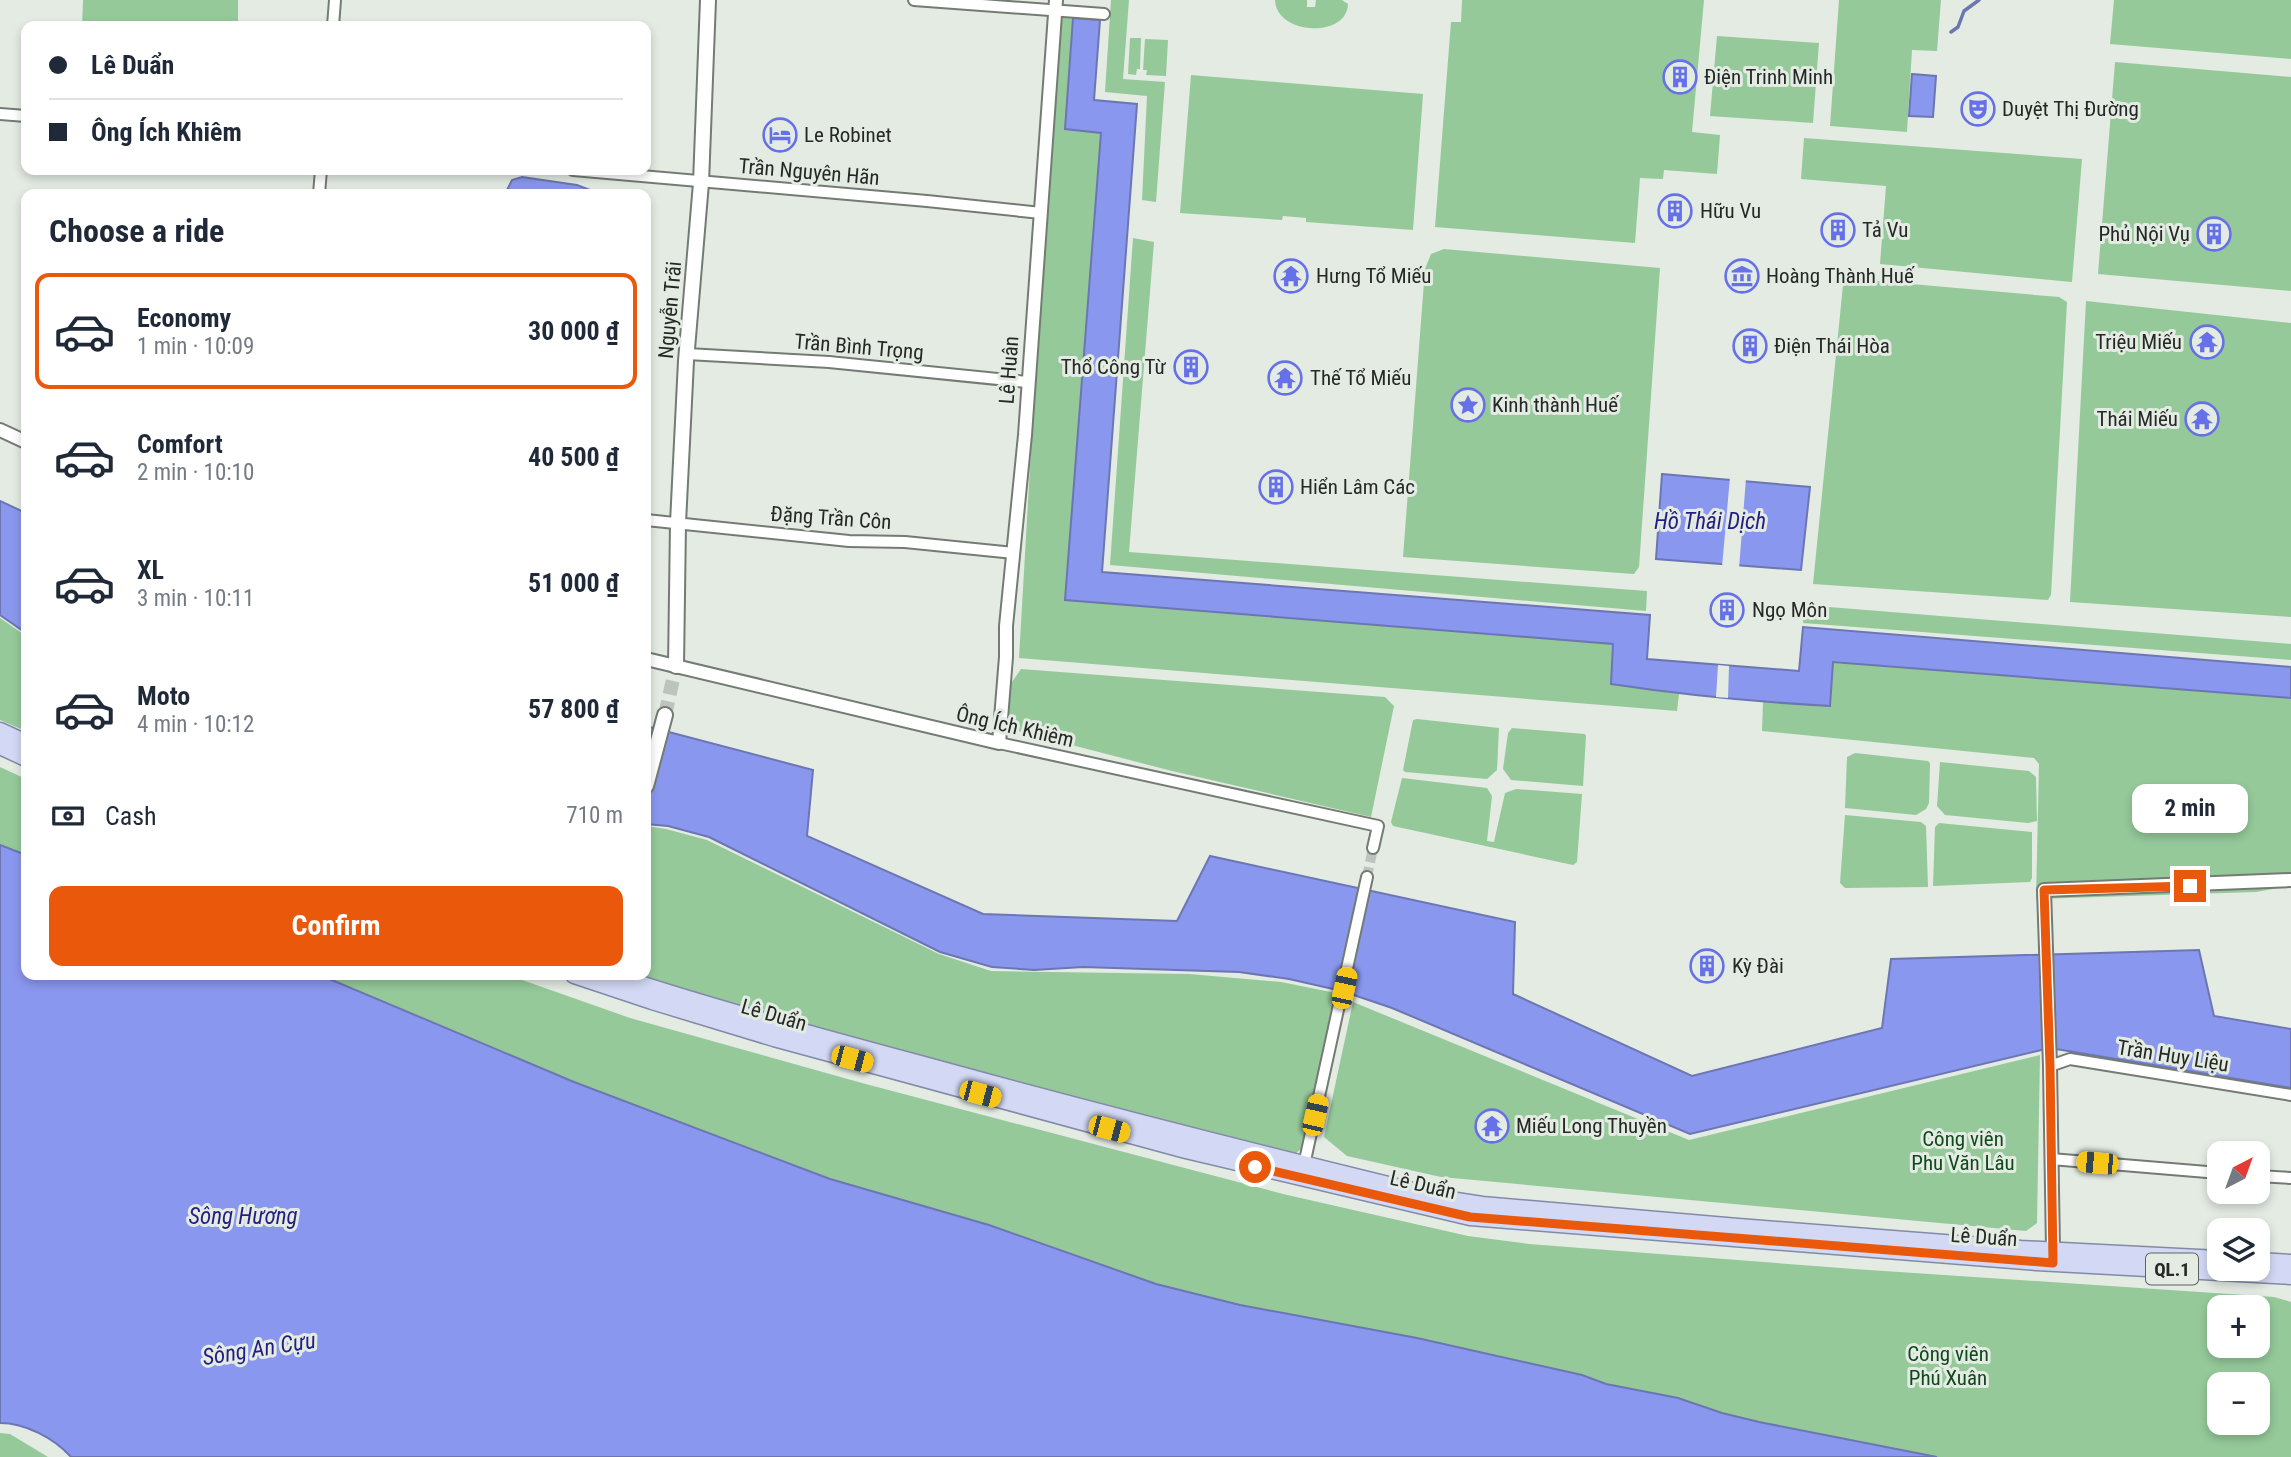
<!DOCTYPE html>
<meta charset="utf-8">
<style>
:root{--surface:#fff;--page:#f2f2f3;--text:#1f2937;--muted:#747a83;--line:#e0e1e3;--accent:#ea580c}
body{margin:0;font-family:"Roboto Condensed",sans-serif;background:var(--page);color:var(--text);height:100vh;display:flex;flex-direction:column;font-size:26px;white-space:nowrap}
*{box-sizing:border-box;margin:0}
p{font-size:23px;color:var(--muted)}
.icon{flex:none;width:38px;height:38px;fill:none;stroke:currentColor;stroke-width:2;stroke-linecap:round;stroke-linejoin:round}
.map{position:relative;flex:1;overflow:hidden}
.drawer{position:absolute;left:21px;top:189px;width:630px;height:791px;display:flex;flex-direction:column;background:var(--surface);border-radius:14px;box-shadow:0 4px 10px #0003}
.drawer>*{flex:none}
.banner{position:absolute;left:21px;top:21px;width:630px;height:154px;border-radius:14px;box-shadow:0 4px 10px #0003;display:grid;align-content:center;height:154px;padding:0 28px;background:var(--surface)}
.needle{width:46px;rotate:41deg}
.buttons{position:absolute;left:2207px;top:1141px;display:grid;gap:14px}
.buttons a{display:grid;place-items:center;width:63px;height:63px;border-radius:14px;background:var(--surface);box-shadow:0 4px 10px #0003;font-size:35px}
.end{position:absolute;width:32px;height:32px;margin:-16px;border:9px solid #ea580c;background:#fff;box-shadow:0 0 0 4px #fff}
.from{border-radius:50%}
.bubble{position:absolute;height:49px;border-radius:14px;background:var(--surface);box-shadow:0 4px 10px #0003;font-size:23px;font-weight:700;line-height:49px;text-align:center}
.car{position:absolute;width:21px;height:42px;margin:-21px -10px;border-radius:9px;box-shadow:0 0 5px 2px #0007;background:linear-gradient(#f5c518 24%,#345 0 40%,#f5c518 0 76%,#345 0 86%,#f5c518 0)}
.banner b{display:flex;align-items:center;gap:24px;height:66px;font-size:26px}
.banner b+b{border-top:2px solid var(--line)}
.banner i{width:18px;height:18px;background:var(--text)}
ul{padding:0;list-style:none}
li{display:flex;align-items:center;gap:21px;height:116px;margin:0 14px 10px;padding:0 14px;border:4px solid transparent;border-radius:14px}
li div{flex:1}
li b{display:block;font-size:26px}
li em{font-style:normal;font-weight:700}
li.active{border-color:var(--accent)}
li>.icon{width:63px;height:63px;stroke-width:1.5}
h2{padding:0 28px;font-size:32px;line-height:84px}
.pay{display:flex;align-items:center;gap:18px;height:77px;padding:0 28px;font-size:26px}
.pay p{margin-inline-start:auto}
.primary-button{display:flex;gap:14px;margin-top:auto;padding:14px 28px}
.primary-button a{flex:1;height:80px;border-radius:14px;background:var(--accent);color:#fff;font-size:28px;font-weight:700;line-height:80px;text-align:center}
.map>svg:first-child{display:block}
.green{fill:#95c99a;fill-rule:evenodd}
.water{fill:#8a97ee;stroke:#6c76b2;stroke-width:2}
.pier{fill:#e3ebe3}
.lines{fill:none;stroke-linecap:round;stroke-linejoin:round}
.stream{stroke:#6c76b2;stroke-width:3.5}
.minor-tunnel{stroke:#bdc4bd;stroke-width:10;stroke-dasharray:10 5;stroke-linecap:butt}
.secondary-tunnel{stroke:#bdc4bd;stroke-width:14;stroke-dasharray:14 7;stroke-linecap:butt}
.minor-casing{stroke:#747b74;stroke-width:14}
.tertiary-casing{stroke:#747b74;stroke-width:16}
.secondary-casing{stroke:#747b74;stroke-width:18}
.primary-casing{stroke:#838aa7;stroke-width:19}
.minor{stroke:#fff;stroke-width:10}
.tertiary{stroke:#fff;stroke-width:12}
.secondary{stroke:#fff;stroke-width:14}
.primary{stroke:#d3d9f4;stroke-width:16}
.route{stroke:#ea580c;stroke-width:9}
.labels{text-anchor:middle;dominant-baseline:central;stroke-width:6;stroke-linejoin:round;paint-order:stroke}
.shield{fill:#e3ebe3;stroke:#5e635f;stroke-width:2}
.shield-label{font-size:19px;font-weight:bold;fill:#252926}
.poi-label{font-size:21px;fill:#252926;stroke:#e3ebe3;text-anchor:start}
.street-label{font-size:21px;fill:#252926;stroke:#e3ebe3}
.park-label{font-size:21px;fill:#0f4a1c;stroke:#e3ebe3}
.water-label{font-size:23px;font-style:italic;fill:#251e82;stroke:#e3ebe3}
</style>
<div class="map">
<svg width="2291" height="1457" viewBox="0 0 2291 1457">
<rect width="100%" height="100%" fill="#e3ebe3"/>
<!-- green -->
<path class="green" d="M83 0H238V26H82Z
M1111 0H1129L1123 79 1165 82 1156 202 1142 200 1147 96 1105 92Z
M1275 0H1307V7H1315L1316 0H1342L1348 4C1347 39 1276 35 1275 0Z
M1462 0H1704L1692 132 1720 135 1717 174 1664 170 1663 179 1640 178 1635 243 1435 227 1451 22H1461Z
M1839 0H1941L1937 51 1912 50 1907 132 1830 126Z
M2114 0H2291V59L2110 44Z
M1056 17 1073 18 1065 129 1101 132 1066 600 1614 644 1612 684 1679 694 1677 711 1019 658Z
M1717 36 1819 43 1813 123 1710 116Z
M1130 38H1141L1140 69H1137L1136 75 1128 74Z
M1145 39 1168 40 1166 76 1146 75 1147 70H1143Z
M2115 62 2291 77V291L2098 274Z
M1191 75 1423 94 1413 230 1306 222V218L1283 216 1282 220 1180 213Z
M1804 138 2082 159 2072 282 1880 264 1886 186 1801 179Z
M1133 238 1154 242 1129 552 1647 591 1646 611 1110 565Z
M1444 249 1660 268 1639 567 1634 574 1403 557 1425 269 1431 254Z
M1854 279 2059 297 2067 302 2051 595 2048 600 1813 584 1843 285Z
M2086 301 2291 323V617L2070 602Z
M1804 605 2291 644V660L1803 623Z
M0 618 26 636V731L0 720Z
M1833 662 2291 698V876L2273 878 2278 888 2256 892 2036 899 2039 764 2034 758 1762 731 1763 701 1829 706Z
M1021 669 1385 697 1394 706 1371 817 1172 771 1006 728 1010 685Z
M1417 719 1499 728 1497 770 1487 779 1405 772 1403 770 1413 720Z
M1512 728 1585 734 1586 736 1583 786 1511 780 1503 769 1508 733Z
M1855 753 1928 761 1930 763 1929 803 1926 809 1916 815 1845 808 1847 757Z
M1940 762 2029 771 2036 777 2037 821 2028 823 1945 815 1937 806Z
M0 767 26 779V855L0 845Z
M1402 778 1487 788 1492 796 1487 841 1494 842 1505 793 1516 789 1582 794 1577 862 1573 865 1393 826 1391 822Z
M1845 815 1921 822 1926 826 1928 887 1845 888 1840 883Z
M1939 823 2032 832V878L2030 882 1933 886 1935 827Z
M646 826 666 829 707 840 939 954 991 971 1189 974 1281 982 1331 992 1338 997 1302 1148 1296 1153 1285 1154 834 1034 632 975H646Z
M320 975H508L630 1018 862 1083 1283 1194 1468 1236 1529 1244 1854 1269 2274 1297 2291 1302V1457H1937L1759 1422 1722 1413 1678 1398 1606 1384 1582 1375 1417 1338 1240 1305 1156 1284 989 1225 830 1179 574 1082ZM2219 1307H2258V1346H2219ZM2219 1384H2258V1423H2219Z
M1353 1002 1689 1140 2040 1055 2037 1223 2026 1231 1441 1177 1347 1156 1324 1137Z
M0 1433 10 1434 48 1457H0Z"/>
<!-- water -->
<path class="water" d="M1073 18 1100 20 1094 100 1137 104 1102 572 1650 615 1647 659 1799 671 1803 627 2291 667V698L1833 662 1830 706C1757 702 1684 695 1611 684L1613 644 1065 600 1101 133 1065 129Z
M1912 74 1936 76 1933 117 1909 116Z
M522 177 577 185 590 190 591 194H505L512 180Z
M1662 474 1810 487 1801 570 1656 559Z
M0 501 26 513V633L0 615Z
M646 726 813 770 807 836 983 914 1177 921 1210 856 1515 922 1513 994 1692 1076 1882 1028 1891 959 2199 950 2214 1016 2291 1029V1088L2050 1048 1690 1134 1392 1008 1342 991 1289 979 1239 972 1083 967 1034 970 992 967 940 952 709 837 668 826 646 824Z
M0 845 26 855V975H320L574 1082 830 1179 989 1225 1156 1284 1240 1305 1417 1338 1582 1375 1606 1384 1678 1398 1722 1413 1759 1422 1937 1457H71C54 1438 25 1423 0 1423Z"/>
<!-- pier -->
<path class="pier" d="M1730 477 1746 478 1739 569 1722 567Z
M1718 665 1729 666 1728 698 1716 697Z"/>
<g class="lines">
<!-- stream -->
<path class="stream" d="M1951 32 1958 27 1964 11 1979 0"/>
<!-- minor-tunnel -->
<path class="minor-tunnel" d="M1367 877 1373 848"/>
<!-- secondary-tunnel -->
<path class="secondary-tunnel" d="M665 715 676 666"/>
<defs>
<path id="minor" d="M914 0 1104 14
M333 26 335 0
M0 114 26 116
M573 170 927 201 1041 213
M319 194 321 170
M687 354 829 362 1027 382
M646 520 849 541 905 542 1014 553
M999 743 1378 826 1373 848
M2050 1066 2070 1059 2291 1095
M2051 1159 2219 1173
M1304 1165 1367 877
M2258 1176 2291 1178"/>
<path id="tertiary" d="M0 430 26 442
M646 659 999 743 1006 657V626L1025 435 1056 0
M2053 1250 2050 1066 2044 890 2291 880"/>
<path id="secondary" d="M676 666 678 523 686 361 701 183 708 0
M646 786 665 715"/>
<path id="primary" d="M0 731 26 743
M0 746 26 758
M574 975 652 1001 774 1038 1186 1150 1470 1217 2037 1262 2291 1276
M612 975C725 1012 839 1042 953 1073 1118 1118 1284 1160 1450 1200L1482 1205 1738 1227 2021 1249 2219 1259
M2258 1261 2291 1263"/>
</defs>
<!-- minor casing -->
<use href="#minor" class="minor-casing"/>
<!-- tertiary casing -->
<use href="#tertiary" class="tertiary-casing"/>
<!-- secondary casing -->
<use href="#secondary" class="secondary-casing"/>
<!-- primary casing -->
<use href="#primary" class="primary-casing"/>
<!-- minor -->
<use href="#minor" class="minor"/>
<!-- tertiary -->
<use href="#tertiary" class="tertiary"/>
<!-- secondary -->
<use href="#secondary" class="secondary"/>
<!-- primary -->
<use href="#primary" class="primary"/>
</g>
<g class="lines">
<!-- route -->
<path class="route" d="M1255 1167 1470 1217 2053 1263 2050 1066 2044 890 2190 886"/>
</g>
<!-- icons -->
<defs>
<symbol id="building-ring" viewBox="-11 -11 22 22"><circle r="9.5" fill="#e3ebe3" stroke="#6670e8" stroke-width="1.5"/><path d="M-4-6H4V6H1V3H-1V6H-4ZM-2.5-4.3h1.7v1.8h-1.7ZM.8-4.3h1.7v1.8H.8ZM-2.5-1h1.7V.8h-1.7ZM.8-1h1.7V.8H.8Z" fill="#6670e8"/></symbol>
<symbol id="theatre-ring" viewBox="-11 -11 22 22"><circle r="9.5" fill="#e3ebe3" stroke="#6670e8" stroke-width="1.5"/><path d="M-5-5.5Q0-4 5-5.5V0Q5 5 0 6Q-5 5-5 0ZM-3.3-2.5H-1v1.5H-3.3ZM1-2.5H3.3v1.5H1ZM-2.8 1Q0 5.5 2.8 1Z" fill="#6670e8"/></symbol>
<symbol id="hotel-ring" viewBox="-11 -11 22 22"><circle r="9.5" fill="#e3ebe3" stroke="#6670e8" stroke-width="1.5"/><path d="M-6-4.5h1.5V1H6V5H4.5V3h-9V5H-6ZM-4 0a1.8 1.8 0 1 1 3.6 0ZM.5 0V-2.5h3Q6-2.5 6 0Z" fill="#6670e8"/></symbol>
<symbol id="temple-ring" viewBox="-11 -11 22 22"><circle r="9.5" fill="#e3ebe3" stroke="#6670e8" stroke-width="1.5"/><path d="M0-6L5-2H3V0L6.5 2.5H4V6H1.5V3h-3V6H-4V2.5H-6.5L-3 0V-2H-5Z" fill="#6670e8"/></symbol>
<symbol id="museum-ring" viewBox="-11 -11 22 22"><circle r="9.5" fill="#e3ebe3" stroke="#6670e8" stroke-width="1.5"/><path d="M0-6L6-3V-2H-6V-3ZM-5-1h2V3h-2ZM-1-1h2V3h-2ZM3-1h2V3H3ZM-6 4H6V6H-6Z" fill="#6670e8"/></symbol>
<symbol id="sight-ring" viewBox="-11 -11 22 22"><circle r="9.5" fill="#e3ebe3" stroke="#6670e8" stroke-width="1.5"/><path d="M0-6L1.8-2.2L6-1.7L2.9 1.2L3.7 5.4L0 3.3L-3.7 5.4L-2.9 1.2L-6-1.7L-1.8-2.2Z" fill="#6670e8"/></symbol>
</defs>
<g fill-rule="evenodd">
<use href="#building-ring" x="1661" y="58" width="38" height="38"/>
<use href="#theatre-ring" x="1959" y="90" width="38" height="38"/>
<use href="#hotel-ring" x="761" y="116" width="38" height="38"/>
<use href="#building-ring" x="1656" y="192" width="38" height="38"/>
<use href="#building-ring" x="1819" y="211" width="38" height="38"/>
<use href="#building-ring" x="2195" y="215" width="38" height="38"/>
<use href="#temple-ring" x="1272" y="257" width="38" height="38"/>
<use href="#museum-ring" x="1723" y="257" width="38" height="38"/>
<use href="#temple-ring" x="2188" y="323" width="38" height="38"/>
<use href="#building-ring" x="1731" y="327" width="38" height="38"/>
<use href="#building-ring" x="1172" y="348" width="38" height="38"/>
<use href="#temple-ring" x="1266" y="359" width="38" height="38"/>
<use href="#sight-ring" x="1449" y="386" width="38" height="38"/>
<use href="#temple-ring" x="2183" y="400" width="38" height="38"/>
<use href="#building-ring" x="1257" y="468" width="38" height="38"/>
<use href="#building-ring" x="1708" y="591" width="38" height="38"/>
<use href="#building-ring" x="1688" y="947" width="38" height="38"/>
<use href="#temple-ring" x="1473" y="1107" width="38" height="38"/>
</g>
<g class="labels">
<!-- shield labels -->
<rect class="shield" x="2146" y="1253.5" width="52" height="31" rx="5"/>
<g class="shield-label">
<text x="2172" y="1269">QL.1</text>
</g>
<!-- poi labels -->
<g class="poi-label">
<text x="1704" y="77">Điện Trinh Minh</text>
<text x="2002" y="109">Duyệt Thị Đường</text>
<text x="804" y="135">Le Robinet</text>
<text x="1700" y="211">Hữu Vu</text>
<text x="1862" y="230">Tả Vu</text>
<text x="2190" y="234" text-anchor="end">Phủ Nội Vụ</text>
<text x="1316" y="276">Hưng Tổ Miếu</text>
<text x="1766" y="276">Hoàng Thành Huế</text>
<text x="2182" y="342" text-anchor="end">Triệu Miếu</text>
<text x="1774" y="346">Điện Thái Hòa</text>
<text x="1166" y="367" text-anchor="end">Thổ Công Từ</text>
<text x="1310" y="378">Thế Tổ Miếu</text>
<text x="1492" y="405">Kinh thành Huế</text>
<text x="2178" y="419" text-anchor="end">Thái Miếu</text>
<text x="1300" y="487">Hiển Lâm Các</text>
<text x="1752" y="610">Ngọ Môn</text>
<text x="1732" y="966">Kỳ Đài</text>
<text x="1516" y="1126">Miếu Long Thuyền</text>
</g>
<!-- street labels -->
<g class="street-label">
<text transform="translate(809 172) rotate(5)">Trần Nguyên Hãn</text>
<text transform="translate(670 310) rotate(-85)">Nguyễn Trãi</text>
<text transform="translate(859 347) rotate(5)">Trần Bình Trọng</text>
<text transform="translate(1009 370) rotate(-86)">Lê Huân</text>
<text transform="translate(831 518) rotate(4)">Đặng Trần Côn</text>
<text transform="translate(1015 727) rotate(13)">Ông Ích Khiêm</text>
<text transform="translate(774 1015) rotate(16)">Lê Duẩn</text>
<text transform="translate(2173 1056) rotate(9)">Trần Huy Liệu</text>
<text transform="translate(1423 1185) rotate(13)">Lê Duẩn</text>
<text transform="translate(1984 1237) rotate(4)">Lê Duẩn</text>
</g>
<!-- park labels -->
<g class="park-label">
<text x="1963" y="1139">Công viên<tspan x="1963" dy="24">Phu Văn Lâu</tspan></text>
<text x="1948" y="1354">Công viên<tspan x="1948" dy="24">Phú Xuân</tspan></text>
</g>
<!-- water labels -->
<g class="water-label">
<text x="1710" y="521">Hồ Thái Dịch</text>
<text x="243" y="1216">Sông Hương</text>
<text transform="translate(259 1349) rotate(-9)">Sông An Cựu</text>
</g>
</g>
</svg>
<div class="buttons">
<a><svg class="needle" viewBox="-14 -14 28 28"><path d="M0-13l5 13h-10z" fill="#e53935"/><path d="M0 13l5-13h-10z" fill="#747a83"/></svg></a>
<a><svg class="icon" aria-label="layers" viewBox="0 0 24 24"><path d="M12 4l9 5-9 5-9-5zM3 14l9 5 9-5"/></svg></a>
<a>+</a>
<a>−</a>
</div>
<i class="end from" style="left:1255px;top:1167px"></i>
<i class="end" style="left:2190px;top:886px"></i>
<div class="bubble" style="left:2132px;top:784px;width:116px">2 min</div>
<i class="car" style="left:1344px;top:988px;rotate:12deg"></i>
<i class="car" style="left:852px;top:1059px;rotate:105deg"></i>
<i class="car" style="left:980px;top:1094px;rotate:105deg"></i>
<i class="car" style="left:1315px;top:1115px;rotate:13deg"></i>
<i class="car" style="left:1109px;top:1129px;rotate:105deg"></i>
<i class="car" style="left:2097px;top:1163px;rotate:275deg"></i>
<div class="banner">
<b><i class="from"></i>Lê Duẩn</b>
<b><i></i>Ông Ích Khiêm</b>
</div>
<section class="drawer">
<h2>Choose a ride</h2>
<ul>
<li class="active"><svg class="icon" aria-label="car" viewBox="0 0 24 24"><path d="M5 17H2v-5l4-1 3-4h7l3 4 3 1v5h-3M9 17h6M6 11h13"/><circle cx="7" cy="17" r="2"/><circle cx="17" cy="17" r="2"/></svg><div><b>Economy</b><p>1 min · 10:09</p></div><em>30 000 ₫</em></li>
<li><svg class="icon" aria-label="car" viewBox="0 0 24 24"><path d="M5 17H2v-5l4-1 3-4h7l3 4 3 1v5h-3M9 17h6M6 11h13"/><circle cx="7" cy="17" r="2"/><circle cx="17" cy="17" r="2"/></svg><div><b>Comfort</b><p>2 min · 10:10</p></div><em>40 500 ₫</em></li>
<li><svg class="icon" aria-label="car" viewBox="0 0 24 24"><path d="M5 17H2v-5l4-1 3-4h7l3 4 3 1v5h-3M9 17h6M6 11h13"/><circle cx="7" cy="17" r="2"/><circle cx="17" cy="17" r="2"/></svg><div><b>XL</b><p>3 min · 10:11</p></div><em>51 000 ₫</em></li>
<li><svg class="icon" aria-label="car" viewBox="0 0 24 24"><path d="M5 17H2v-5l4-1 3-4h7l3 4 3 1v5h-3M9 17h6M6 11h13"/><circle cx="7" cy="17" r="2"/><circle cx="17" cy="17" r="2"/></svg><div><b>Moto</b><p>4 min · 10:12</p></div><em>57 800 ₫</em></li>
</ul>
<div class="pay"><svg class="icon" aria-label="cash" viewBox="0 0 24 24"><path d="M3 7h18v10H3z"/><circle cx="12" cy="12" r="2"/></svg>Cash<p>710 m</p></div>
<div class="primary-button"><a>Confirm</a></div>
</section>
</div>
